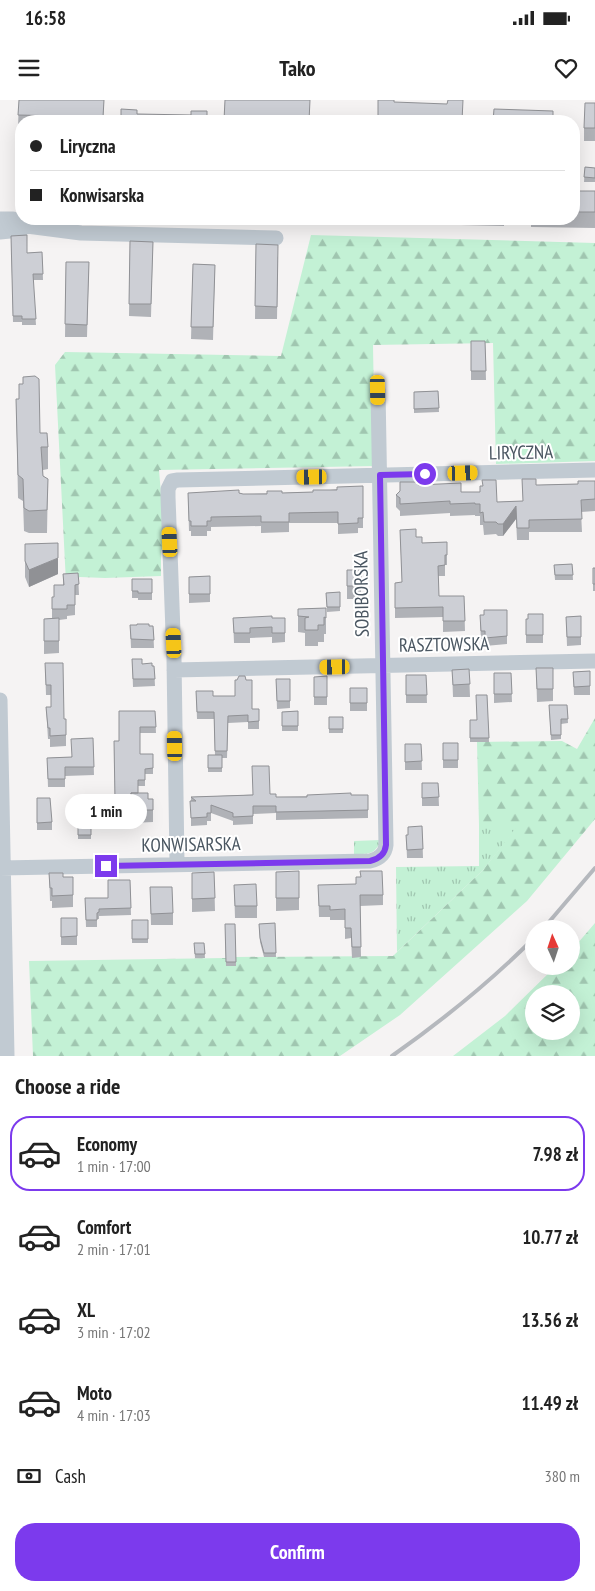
<!DOCTYPE html>
<meta charset="utf-8">
<style>
:root{--surface:#fff;--page:#f2f2f2;--text:#222;--muted:#767676;--line:#e0e0e0;--accent:#7c3aed}
body{margin:0;font-family:"PT Sans Narrow",sans-serif;background:var(--page);color:var(--text);height:100vh;display:flex;flex-direction:column;font-size:19px;white-space:nowrap}
*{box-sizing:border-box;margin:0}
p{font-size:16px;color:var(--muted)}
.icon{flex:none;width:28px;height:28px;fill:none;stroke:currentColor;stroke-width:2;stroke-linecap:round;stroke-linejoin:round}
.map{position:relative;height:956px;overflow:hidden}
.drawer{display:flex;flex-direction:column;background:var(--surface);flex:1}
.drawer>*{flex:none}
.banner{position:absolute;left:15px;top:15px;width:565px;height:110px;border-radius:20px;box-shadow:0 5px 20px #0002;display:grid;align-content:center;height:110px;padding:0 15px;background:var(--surface)}
.needle{width:32px;rotate:357deg}
.buttons{position:absolute;left:525px;top:820px;display:grid;gap:10px}
.buttons a{display:grid;place-items:center;width:55px;height:55px;border-radius:50%;background:var(--surface);box-shadow:0 5px 20px #0002;font-size:25px}
.end{position:absolute;width:22px;height:22px;margin:-11px;border:6px solid #7c3aed;background:#fff;box-shadow:0 0 0 2px #fff}
.from{border-radius:50%}
.bubble{position:absolute;height:35px;border-radius:18px;background:var(--surface);box-shadow:0 5px 20px #0002;font-size:16px;font-weight:800;line-height:35px;text-align:center}
.car{position:absolute;width:15px;height:30px;margin:-15px -8px;border-radius:6px;box-shadow:0 0 4px 1px #0007;background:linear-gradient(#f5c518 24%,#345 0 40%,#f5c518 0 76%,#345 0 86%,#f5c518 0)}
.banner b{display:flex;align-items:center;gap:18px;height:48px;font-size:19px}
.banner b+b{border-top:1px solid var(--line)}
.banner i{width:12px;height:12px;background:var(--text)}
ul{padding:0;list-style:none}
li{display:flex;align-items:center;gap:15px;height:75px;margin:0 10px 8px;padding:0 5px;border:2px solid transparent;border-radius:20px}
li div{flex:1}
li b{display:block;font-size:19px}
li em{font-style:normal;font-weight:800}
li.current{border-color:var(--accent)}
li>.icon{width:45px;height:45px;stroke-width:1.5}
h2{padding:0 15px;font-size:22px;line-height:60px}
.pay{display:flex;align-items:center;gap:12px;height:55px;padding:0 15px;font-size:19px}
.pay p{margin-inline-start:auto}
.button{display:flex;gap:10px;margin-top:auto;padding:10px 15px}
.button a{flex:1;height:58px;border-radius:20px;background:var(--accent);color:#fff;font-size:20px;font-weight:800;line-height:58px;text-align:center}
.status{display:flex;justify-content:space-between;align-items:center;height:35px;padding:0 25px;background:var(--surface);direction:ltr}
.status svg{height:14px;fill:currentColor}
header{display:flex;justify-content:space-between;align-items:center;height:65px;padding:0 15px;background:var(--surface);font-size:22px;font-weight:800}
.map>svg:first-child{display:block}
.grass{fill:url(#grass-tufts)}
.forest{fill:url(#forest-firs);fill-rule:evenodd}
.lines{fill:none;stroke-linecap:round;stroke-linejoin:round}
.minor{stroke:#c1cad2;stroke-width:15}
.rail{stroke:#b5b8bd;stroke-width:4}
.wall{fill:#b0b2b7}
.shaded-wall{fill:#909195}
.building{fill:#cdcfd5;stroke:#909195}
.route{stroke:#7c3aed;stroke-width:6}
.labels{text-anchor:middle;dominant-baseline:central;stroke-width:4;stroke-linejoin:round;paint-order:stroke}
.street-label{font-size:19px;fill:#4a5661;stroke:#fff}
</style>
<div class="status"><b>16:58</b><svg viewBox="0 0 49 12"><path d="M0 12V9h3v3zM5 12V6h3v6zM10 12V3h3v9zM15 12V0h3v12zM26 1h20v11H26zM47 4h2v5h-2z"/></svg></div>
<header><svg class="icon" aria-label="menu" viewBox="0 0 24 24"><path d="M4 6h16M4 12h16M4 18h16"/></svg>Tako<svg class="icon" aria-label="heart" viewBox="0 0 24 24"><path d="M12 20l-8-8c-3-5 5-10 8-4 3-6 11-1 8 4z"/></svg></header>
<div class="map">
<svg width="595" height="956" viewBox="0 0 595 956">
<defs>
<pattern id="grass-tufts" width="24" height="20" patternUnits="userSpaceOnUse" patternTransform="scale(1.25)"><rect width="24" height="20" fill="#c3f1d5"/><path d="M3 7l-1-3M5 7V3M7 7l1-3M15 17l-1-3M17 17v-4M19 17l1-3" fill="none" stroke="#a0c6b0"/></pattern>
<pattern id="forest-firs" width="22" height="20" patternUnits="userSpaceOnUse" patternTransform="scale(1.25)"><rect width="22" height="20" fill="#c3f1d5"/><path d="M5 1l3.5 6h-7zM16 11l3.5 6h-7z" fill="#a0c6b0"/></pattern>
</defs>
<rect width="100%" height="100%" fill="#f5f3f3"/>
<!-- grass -->
<path class="grass" d="M479 725H519L483 770 397 852 396 767 479 766Z
M381 740C375 755 369 754 354 754V741Z"/>
<!-- forest -->
<path class="forest" d="M311 135 595 143V361L496 364 493 243 373 245 375 366 159 370 165 441 161 451V476L105 478 80 477 66 483 55 265 65 252 281 256Z
M595 618V719L527 801 400 915 340 956H33L29 861 226 858V866H236V857L393 856 483 770 518 725H479L477 642 562 641 577 649Z
M595 823V956H453L505 916 556 866H571V851ZM534 894H571V931H534Z"/>
<g class="lines">
<!-- minor -->
<path class="minor" d="M0 119H13L25 122 27 126 81 133 276 138
M0 132 20 130 27 126
M174 570 595 561
M0 600 7 956
M177 764 174 559 168 397V389L172 381 178 380 595 370
M0 768 370 761C379 759 385 754 386 745L378 290"/>
<!-- rail -->
<path class="rail" d="M543 829 595 768
M392 956C443 920 490 882 534 838"/>
</g>
<!-- wall -->
<path class="wall" d="M19 0H104L103 21H21V27H18Z
M225 0 310 21H224Z
M595 3V41H584V28Z
M21 36V107H16V94Z
M585 67 595 68V82H584Z
M574 91H595V128L531 127V119H574Z
M196 119H263V120Z
M417 119H504V126L417 124Z
M11 136 27 153 42 152 43 180H33L36 225H22V222H13Z
M130 141 153 142 151 217 129 216Z
M256 144 278 157 277 219H255Z
M66 162H89L87 237H65Z
M193 164 215 165 213 240 191 239Z
M471 241H485L486 280H471Z
M19 284 40 333 48 347V369L43 370V376L48 379 47 433H29L24 431 23 401 18 398 16 299H19Z
M438 291 439 312 414 313V292Z
M522 379 536 385 578 384 595 381V411L581 412 582 432H529V440H517L516 419 503 436H498L496 434 484 435 483 425H480V416H475V415L450 416V413L400 416V411L396 407V395L418 385 461 392 497 402 523 401Z
M363 386V428H358V433L338 434V423H289V432L261 433V426L211 427V431H207V436H191V431H189L188 393H239L243 394 313 392Z
M400 430 416 437 422 443 447 442V465H445V476H438L439 496H464L465 531 443 532V517L395 518V483L402 482Z
M25 444 58 474 29 487 25 477Z
M572 464 573 480H555L554 465Z
M593 468H595V491H593Z
M347 470H361V496L359 497V499H347Z
M78 473 79 495H75V515L67 516V519L59 520V553L44 554V519L52 518V497H54V485H63V474Z
M210 476V502L189 503V477Z
M132 479H152V500H138V498H132Z
M340 492V511L327 512 326 493Z
M326 508V534H324V542H318V546H305V533L298 532V509Z
M507 510V544L485 546V539H481L480 523 484 515Z
M543 514V543H526V519H528Z
M581 516V545L567 546 566 517Z
M233 518H285V542L272 543V537L250 538V543H234Z
M130 525 153 526 154 548H131Z
M132 559 142 564 154 566 155 586 133 587Z
M45 563 64 619H66V646L50 647V639H48L46 607H51V595H46Z
M536 568H553V601L537 602Z
M469 569 470 597H453L452 570Z
M590 571V595H574L573 572Z
M494 573H511L512 602 494 603Z
M406 575H426L427 603H406Z
M327 576V605H314V577Z
M276 579H290V608L277 609Z
M350 588H367V611H350Z
M196 591 252 609H259V629H248V622L228 623 227 658H222V672H208V655H215L214 619H197Z
M487 595 489 642H470V620H477Z
M549 605H567L568 623 561 624V639L551 640Z
M155 611 156 633H140V654H153V674H145V686H138V693L148 699H153V722L132 723 131 704H115L114 641H119Z
M298 611V631H282V612Z
M329 617 343 629V633H329Z
M93 638 94 675 65 676V687H48L47 658 71 657Z
M443 643H458V668H443Z
M405 644H421L422 670H405Z
M422 683H438L439 706H422Z
M270 694 276 697 368 695V718L276 720V713L253 714V724L233 725V721L211 713V721H207V725L191 726V697Z
M37 698 52 722V730H37Z
M91 724V739H78V725Z
M422 726 423 758H407L406 735H408Z
M214 772 215 811 192 812V773Z
M276 772 299 798V810L276 811Z
M49 773 63 777H73V807L52 808V801H50Z
M130 780 131 815 99 816V819H97V827H86L85 798H108Z
M234 785 257 806V818H235Z
M318 785 383 795V805L360 806 361 857 352 858 351 838 345 839V820H330V817H319Z
M150 787 173 813V825H151Z
M61 818H77V845H61Z
M132 820H148V843H132Z
M275 823 276 857H264L260 842 259 824Z
M225 824H235L236 866H226Z
M194 843H204L205 858H195Z"/>
<!-- shaded-wall -->
<path class="shaded-wall" d="M516 406V419L503 436V424Z
M58 458V474L29 487V470Z"/>
<!-- building -->
<path class="building" d="M19 0H104L103 17 18 15Z
M225 0H310L309 21 224 20Z
M378 0H394V2L447 4 448 0H463L462 21H378Z
M585 3H595V28H584Z
M121 9 137 10V14L191 15V11H207V21H121Z
M494 9 553 11V21H493Z
M18 36H21V94H16Z
M585 67 595 68V78L584 77Z
M574 91H595V112H574Z
M27 135V153L42 152 43 174H33L36 219H22V216H13L11 136Z
M130 141 153 142 151 204H129Z
M256 144 278 145 277 207 255 206Z
M66 162H89L87 225 65 224Z
M193 164 215 165 213 227H191Z
M471 241H485L486 271H471Z
M35 276 39 279 40 333H47L48 347H41L43 376 48 379 47 410 29 411 24 408 23 379 18 375 16 299H19V284H23V277Z
M438 291 439 308 414 309V292Z
M522 379H536V385H539L578 384V381H595V399L581 400 582 419 529 420V428H517L516 406 503 424H498L496 422H484L483 412 480 413V404H475V403L450 404V401L400 404V398L396 395 400 391V382H417L418 385 461 383V392H480V386H483L482 380H496L497 402 523 401Z
M363 386V418H358V423L338 424V412L289 413V422H261V416L211 417V421H207V426H191V421H189L188 393 239 390V393L243 394H267V391H282V393L313 392V390H337V387Z
M416 429V437H422V443L447 442V455H445V465L438 466 439 496H464L465 521H443V507L395 508V483L402 482 400 430Z
M58 443V458L29 470 25 461V444Z
M572 464 573 475H555L554 465Z
M593 468H595V484H593Z
M347 470H361V484H359V486H347Z
M78 473 79 484 75 485V505H67V509H52V497H54V485H64L63 474Z
M210 476V494H189V477Z
M132 479H152V493H138V491H132Z
M340 492V507H327L326 493Z
M326 508V518L324 517V525H318V530H305V518L309 517 298 516V509Z
M484 510H507V536L485 538V531H481L480 515H484Z
M528 514H543V535H526V519H528Z
M272 516V518H285V533H272V527L250 528V533H234L233 518Z
M581 516V537H567L566 517Z
M59 518V541H44V519Z
M137 524H149V526H153L154 540 131 539 130 525H137Z
M132 559H142V564L152 563V566H154L155 579H133Z
M45 563H63L64 619H66V635L50 636V628H48L46 607H51V585H46Z
M536 568H553V589H537Z
M469 569 470 584 453 585 452 570Z
M590 571V586L574 587 573 572Z
M494 573H511L512 594H494Z
M406 575H426L427 595H406Z
M239 576H245L246 580H252V609H259V621L248 622V615L228 616 227 651H215L214 612H197L196 591H213V596H235V580H237Z
M327 576V597H314V577Z
M276 579H290V601H277Z
M350 588H367V603H350Z
M476 595H487L489 638H470V620H477Z
M549 605H567L568 619H561V635H551Z
M119 611H155L156 627H140V654H153V668L145 669V680H138V693H131V698L115 699 114 641H119Z
M298 611V626H282V612Z
M329 617H343V629H329Z
M93 638 94 667H65V679H48L47 658 72 657 71 639Z
M443 643H458V660H443Z
M405 644H421L422 661 405 662Z
M208 655H222V668H208Z
M252 666H269L270 694H276V697H307V695L351 693V695H368V710L276 712V706H253V716L233 717V713L211 705V713H207V717L191 718 190 701H196L191 697 253 695Z
M422 683H438L439 697 422 698Z
M131 693H148V699H153V710H132Z
M37 698H50L52 722 37 723Z
M91 724V735H78V725Z
M422 726 423 749 407 750 406 735H408V727Z
M299 771V798H276V772Z
M360 771H382L383 795H360L361 847H352L351 828H345V809L330 810V806H319L318 785 356 784V777H361Z
M214 772 215 798 192 799V773Z
M49 773H63V777H73V795L52 796V788H50Z
M108 780H130L131 808 99 809V812L97 813V820H86L85 798H108Z
M256 784 257 806H235L234 785Z
M150 787H172L173 813 151 814Z
M61 818H77V836L61 837Z
M132 820H148V839H132Z
M275 823 276 853H264L260 838 259 824Z
M225 824H235L236 862H226Z
M194 843H204L205 854H195Z"/>
<g class="lines">
<!-- route -->
<path class="route" d="M106 766 370 761C379 759 385 754 386 745L380 375 425 374"/>
</g>
<g class="labels">
<!-- street labels -->
<g class="street-label">
<text transform="translate(521 352) rotate(-1)">LIRYCZNA</text>
<text transform="translate(361 494) rotate(-91)">SOBIBORSKA</text>
<text transform="translate(444 544) rotate(-1)">RASZTOWSKA</text>
<text transform="translate(191 744) rotate(-1)">KONWISARSKA</text>
</g>
</g>
</svg>
<div class="buttons">
<a><svg class="needle" viewBox="-14 -14 28 28"><path d="M0-13l5 13h-10z" fill="#e53935"/><path d="M0 13l5-13h-10z" fill="#767676"/></svg></a>
<a><svg class="icon" aria-label="layers" viewBox="0 0 24 24"><path d="M12 4l9 5-9 5-9-5zM3 14l9 5 9-5"/></svg></a>
</div>
<i class="end from" style="left:425px;top:374px"></i>
<i class="end" style="left:106px;top:766px"></i>
<div class="bubble" style="left:65px;top:694px;width:82px">1 min</div>
<i class="car" style="left:378px;top:290px;rotate:179deg"></i>
<i class="car" style="left:463px;top:373px;rotate:88deg"></i>
<i class="car" style="left:312px;top:377px;rotate:269deg"></i>
<i class="car" style="left:170px;top:442px;rotate:357deg"></i>
<i class="car" style="left:174px;top:543px;rotate:357deg"></i>
<i class="car" style="left:335px;top:567px;rotate:269deg"></i>
<i class="car" style="left:175px;top:646px;rotate:359deg"></i>
<div class="banner">
<b><i class="from"></i>Liryczna</b>
<b><i></i>Konwisarska</b>
</div>
</div>
<section class="drawer">
<h2>Choose a ride</h2>
<ul>
<li class="current"><svg class="icon" aria-label="car" viewBox="0 0 24 24"><path d="M5 17H2v-5l4-1 3-4h7l3 4 3 1v5h-3M9 17h6M6 11h13"/><circle cx="7" cy="17" r="2"/><circle cx="17" cy="17" r="2"/></svg><div><b>Economy</b><p>1 min · 17:00</p></div><em>7.98 zł</em></li>
<li><svg class="icon" aria-label="car" viewBox="0 0 24 24"><path d="M5 17H2v-5l4-1 3-4h7l3 4 3 1v5h-3M9 17h6M6 11h13"/><circle cx="7" cy="17" r="2"/><circle cx="17" cy="17" r="2"/></svg><div><b>Comfort</b><p>2 min · 17:01</p></div><em>10.77 zł</em></li>
<li><svg class="icon" aria-label="car" viewBox="0 0 24 24"><path d="M5 17H2v-5l4-1 3-4h7l3 4 3 1v5h-3M9 17h6M6 11h13"/><circle cx="7" cy="17" r="2"/><circle cx="17" cy="17" r="2"/></svg><div><b>XL</b><p>3 min · 17:02</p></div><em>13.56 zł</em></li>
<li><svg class="icon" aria-label="car" viewBox="0 0 24 24"><path d="M5 17H2v-5l4-1 3-4h7l3 4 3 1v5h-3M9 17h6M6 11h13"/><circle cx="7" cy="17" r="2"/><circle cx="17" cy="17" r="2"/></svg><div><b>Moto</b><p>4 min · 17:03</p></div><em>11.49 zł</em></li>
</ul>
<div class="pay"><svg class="icon" aria-label="cash" viewBox="0 0 24 24"><path d="M3 7h18v10H3z"/><circle cx="12" cy="12" r="2"/></svg>Cash<p>380 m</p></div>
<div class="button"><a>Confirm</a></div>
</section>
